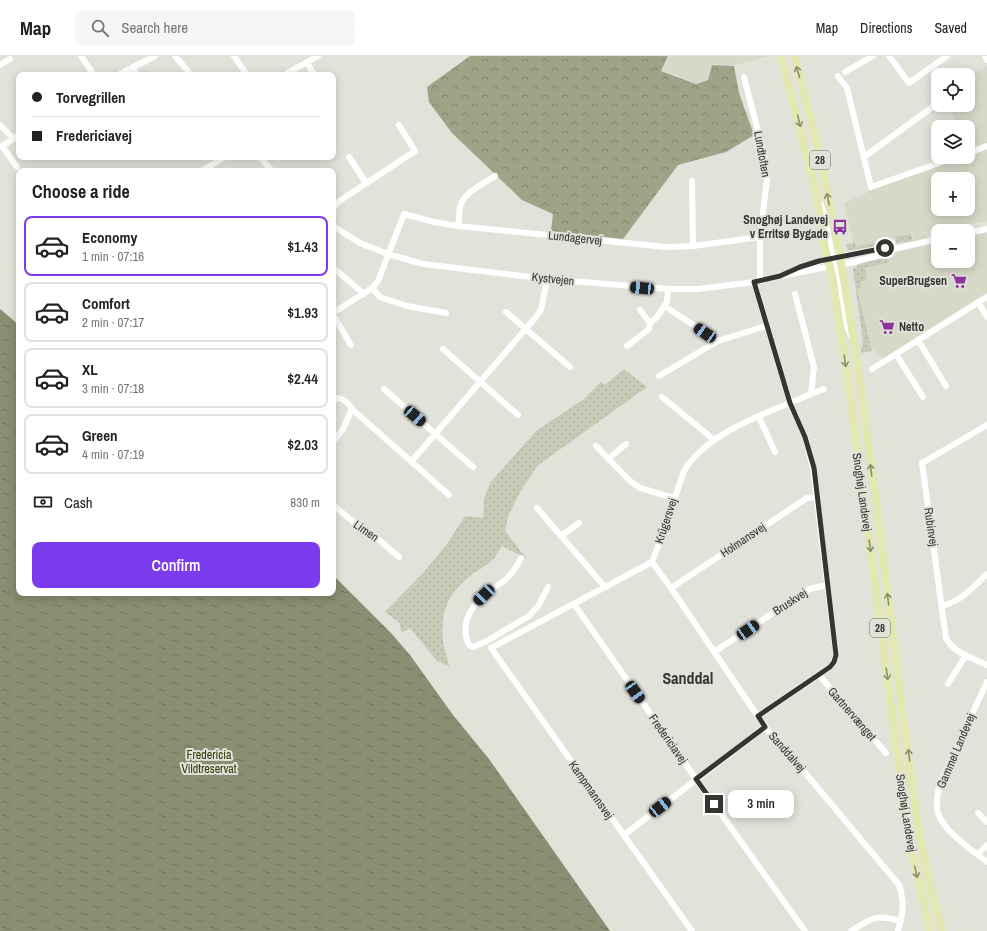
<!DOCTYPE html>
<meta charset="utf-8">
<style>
:root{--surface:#fff;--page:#f6f6f6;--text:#222;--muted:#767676;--line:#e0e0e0;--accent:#7c3aed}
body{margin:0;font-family:"Archivo Narrow",sans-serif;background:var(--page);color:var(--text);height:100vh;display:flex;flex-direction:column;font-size:15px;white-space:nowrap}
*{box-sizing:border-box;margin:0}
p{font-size:13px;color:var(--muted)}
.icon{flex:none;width:22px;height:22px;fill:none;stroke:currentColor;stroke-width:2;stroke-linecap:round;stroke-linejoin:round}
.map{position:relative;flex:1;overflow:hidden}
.drawer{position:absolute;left:16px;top:112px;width:320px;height:428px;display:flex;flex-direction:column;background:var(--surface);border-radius:8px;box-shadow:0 2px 10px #0003}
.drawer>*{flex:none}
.top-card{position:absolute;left:16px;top:16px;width:320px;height:88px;border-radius:8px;box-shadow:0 2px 10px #0003;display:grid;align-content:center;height:88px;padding:0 16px;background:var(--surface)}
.fabs{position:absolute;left:931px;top:12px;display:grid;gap:8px}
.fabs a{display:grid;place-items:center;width:44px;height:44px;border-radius:8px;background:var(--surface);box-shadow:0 2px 10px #0003;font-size:20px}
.end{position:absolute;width:18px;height:18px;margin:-9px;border:5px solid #353532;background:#fff;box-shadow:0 0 0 2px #fff}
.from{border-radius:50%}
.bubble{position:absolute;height:28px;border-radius:8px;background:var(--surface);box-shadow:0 2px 10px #0003;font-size:13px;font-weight:600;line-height:28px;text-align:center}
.car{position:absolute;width:12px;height:24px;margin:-12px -6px;border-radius:5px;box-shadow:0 0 3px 1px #0007;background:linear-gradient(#222 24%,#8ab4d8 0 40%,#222 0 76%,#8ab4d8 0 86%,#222 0)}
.top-card b{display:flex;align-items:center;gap:14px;height:38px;font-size:15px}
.top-card b+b{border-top:1px solid var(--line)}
.top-card i{width:10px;height:10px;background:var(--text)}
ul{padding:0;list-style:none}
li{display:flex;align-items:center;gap:12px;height:60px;margin:0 8px 6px;padding:0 8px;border:2px solid var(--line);border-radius:8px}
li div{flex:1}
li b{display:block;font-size:15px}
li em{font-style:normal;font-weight:600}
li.on{border-color:var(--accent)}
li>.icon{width:36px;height:36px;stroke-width:1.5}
h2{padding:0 16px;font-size:18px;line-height:48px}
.pay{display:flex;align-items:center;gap:10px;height:44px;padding:0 16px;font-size:15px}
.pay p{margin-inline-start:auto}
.primary-button{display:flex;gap:8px;margin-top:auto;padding:8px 16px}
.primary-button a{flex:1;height:46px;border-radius:8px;background:var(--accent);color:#fff;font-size:16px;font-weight:600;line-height:46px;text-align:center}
header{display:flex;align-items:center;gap:24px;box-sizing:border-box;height:56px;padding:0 20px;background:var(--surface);border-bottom:1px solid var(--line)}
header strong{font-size:19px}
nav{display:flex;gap:22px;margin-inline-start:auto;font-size:14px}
.search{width:280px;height:36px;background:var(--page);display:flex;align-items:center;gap:10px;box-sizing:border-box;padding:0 14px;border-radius:8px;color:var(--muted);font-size:15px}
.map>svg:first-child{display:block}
.built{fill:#d6d8c8;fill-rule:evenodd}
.green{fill:url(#green-dots)}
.forest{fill:url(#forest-crowns)}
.water{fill:url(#water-ripples)}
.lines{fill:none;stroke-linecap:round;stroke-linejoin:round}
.minor{stroke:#fff;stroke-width:6}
.major{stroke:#e3e7b0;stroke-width:8}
.oneway{stroke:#8c8e71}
.route{stroke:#353532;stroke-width:5}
.labels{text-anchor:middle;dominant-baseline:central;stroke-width:4;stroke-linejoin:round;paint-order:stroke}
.shield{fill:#e1e2d9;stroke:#696964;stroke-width:1}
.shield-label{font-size:11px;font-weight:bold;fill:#353532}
.street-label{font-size:12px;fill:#353532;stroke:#e1e2d9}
.poi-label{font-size:12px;font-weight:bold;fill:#353532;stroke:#e1e2d9;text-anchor:end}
.park-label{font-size:12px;fill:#343600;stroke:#e1e2d9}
.district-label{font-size:16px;font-weight:bold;fill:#353532;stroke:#e1e2d9}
</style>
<header>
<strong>Map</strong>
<div class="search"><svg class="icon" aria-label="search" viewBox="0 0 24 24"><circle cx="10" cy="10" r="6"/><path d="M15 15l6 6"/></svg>Search here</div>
<nav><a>Map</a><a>Directions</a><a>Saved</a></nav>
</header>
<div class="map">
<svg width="987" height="875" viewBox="0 0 987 875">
<defs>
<pattern id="green-dots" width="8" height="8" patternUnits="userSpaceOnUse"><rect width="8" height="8" fill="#c8cbb8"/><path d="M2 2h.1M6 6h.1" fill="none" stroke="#acaf9f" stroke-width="1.8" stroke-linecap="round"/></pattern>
<pattern id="forest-crowns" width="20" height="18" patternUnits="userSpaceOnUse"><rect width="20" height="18" fill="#a0a386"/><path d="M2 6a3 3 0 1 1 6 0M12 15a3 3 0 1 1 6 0" fill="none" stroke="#83866e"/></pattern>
<pattern id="water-ripples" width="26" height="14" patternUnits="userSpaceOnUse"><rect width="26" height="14" fill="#8b8e71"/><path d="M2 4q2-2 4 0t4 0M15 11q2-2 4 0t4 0" fill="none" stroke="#72755d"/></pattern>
</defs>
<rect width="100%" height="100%" fill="#e1e2d9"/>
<!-- built -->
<path class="built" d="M669 0H770L735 9 711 8 708 23 696 27 662 14Z
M987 10V165L923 176 932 189 938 187V205H968V180L987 177V236L883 302 863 286 856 235 857 212 874 206 913 186V178L887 183 855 193 844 147 863 139 872 133 962 101H968V71H958L949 49H968V20ZM938 123H968V153H938Z"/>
<!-- green -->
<path class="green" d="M911 178 913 185 896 187 895 181Z
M884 185 886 187 885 189 851 194H848L846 188 855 187 856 191Z
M888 201 889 206 865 212 867 222 865 224 860 226 861 232 857 233 872 295 861 297 863 284 853 213 863 206Z
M624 313 647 331 537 410 519 438 508 461 505 475 526 502 502 490C500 493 498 497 495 501 487 511 473 516 464 525 437 549 439 580 450 611L437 605 410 572 401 577 400 567 385 556 425 515 449 485 465 460 483 462 484 443 490 427 536 375 584 343 601 326 605 329Z"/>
<!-- forest -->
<path class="forest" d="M470 0H668L661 15 696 28 708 24 712 9 734 10 739 37 754 79 726 96 678 109 623 183 551 175 553 158 522 144 452 77 429 46 427 31Z"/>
<!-- water -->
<path class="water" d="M0 253 19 269V537H333V519L391 577 410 599 453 659 489 703 610 875H0Z"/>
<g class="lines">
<!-- minor -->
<path class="minor" d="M81 0 94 19
M175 0 191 19
M234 0 247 19
M889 0 909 27 947 0
M985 0 987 4
M307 6 314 19
M0 9 10 3
M132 12 137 19
M845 16 873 0
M118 19 155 0
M284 19 318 0
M838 20 847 32 871 131 956 101
M744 21 764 98 767 123 760 181V225
M0 69 14 83
M968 97 987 90
M260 101 272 115
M349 101 366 127
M864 101 938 47
M17 111 2 90 19 79
M201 115 225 101
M692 125 693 190
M820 147 823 154 833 202 835 204
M333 152 339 145 344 142 415 95 399 69
M333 170 360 187 388 198 423 208 547 223 668 233H698L754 226 780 220 854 206 885 198 894 193 938 183
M458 170C459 164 459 157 460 151 463 136 484 128 495 120
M968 177 987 173
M834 208 835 209 847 270 851 280
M336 214 364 238
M791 215 827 203 885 192 894 193
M754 226 790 347 805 381 813 412 836 599 834 606 830 611 758 660
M372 232 380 241 407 250 446 257
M978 246 987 261
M669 253 718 285
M640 254 650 267
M506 256 570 311
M333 257 372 232 378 225 404 158 434 166 458 170 666 191 693 190 760 181
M333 259 351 289
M918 284 946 330
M627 290 649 273 650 267 657 261 667 246 668 233
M443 293 518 359
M896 298 923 341
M872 313 987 241
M659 320 718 285 766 270
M384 333 473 411
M811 338 824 333
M662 341 713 383
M333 346 337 342C345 343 348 347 352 353L449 439
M759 361 775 396
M987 369 922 407 946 582C955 598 971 601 987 609
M333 386 343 373 352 353
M596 390 630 425 640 432 674 442
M608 403 626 388
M411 406 536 261 541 254 547 223
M333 449 363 474 370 476 399 501
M537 452 605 531
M561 480 579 467
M521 502C517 510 513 517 506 523 499 529 491 533 484 540 469 552 460 571 469 589L473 591 485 586 529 560 539 549 548 531
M652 506 671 532 765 671 797 707 899 829C905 848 903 856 898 875
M671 532 807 442 816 441
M574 548 696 723 805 875
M942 550C963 544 971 533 987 518
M714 596 809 533 827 529
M819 619 886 697
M987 626 939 729C938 738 935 748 938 757 945 777 971 793 987 806
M948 628 966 599
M978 757 987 766
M624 779 765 671
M978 798 987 789
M692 875 491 592 652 506 659 488 684 415C708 375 770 356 811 338L814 311 795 238
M851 875C874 861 874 858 901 865"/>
<!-- major -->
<path class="major" d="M781 0 816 136 825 193 832 219 848 324 908 779 930 875
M794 0C848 189 868 386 893 580 902 645 908 710 919 775 925 809 933 842 942 875"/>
</g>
<!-- one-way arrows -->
<defs><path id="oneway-shaft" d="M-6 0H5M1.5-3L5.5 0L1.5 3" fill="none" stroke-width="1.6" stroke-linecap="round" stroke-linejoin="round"/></defs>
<g class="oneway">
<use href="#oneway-shaft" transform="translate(798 16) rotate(-106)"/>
<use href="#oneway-shaft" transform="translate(799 65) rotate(76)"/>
<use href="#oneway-shaft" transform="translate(828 143) rotate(-102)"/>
<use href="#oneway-shaft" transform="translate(845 305) rotate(82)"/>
<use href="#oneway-shaft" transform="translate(871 414) rotate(-97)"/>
<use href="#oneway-shaft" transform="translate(870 490) rotate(82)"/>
<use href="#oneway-shaft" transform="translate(888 543) rotate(-97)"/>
<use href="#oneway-shaft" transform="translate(887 618) rotate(82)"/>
<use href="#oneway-shaft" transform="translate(909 699) rotate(-97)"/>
<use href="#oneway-shaft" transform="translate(916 816) rotate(78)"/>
</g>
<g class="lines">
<!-- route -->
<path class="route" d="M714 748 696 723 765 671 758 660 830 611 834 606 836 599 814 412 805 381 790 347 754 226 780 220 800 211 819 205 885 192"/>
</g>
<!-- icons -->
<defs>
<symbol id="bus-bare" viewBox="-9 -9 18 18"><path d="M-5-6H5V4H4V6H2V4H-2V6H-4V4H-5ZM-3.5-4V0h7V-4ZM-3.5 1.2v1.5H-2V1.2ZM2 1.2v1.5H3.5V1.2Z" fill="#8f339d" stroke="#e1e2d9" stroke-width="2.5" paint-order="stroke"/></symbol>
<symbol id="supermarket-bare" viewBox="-9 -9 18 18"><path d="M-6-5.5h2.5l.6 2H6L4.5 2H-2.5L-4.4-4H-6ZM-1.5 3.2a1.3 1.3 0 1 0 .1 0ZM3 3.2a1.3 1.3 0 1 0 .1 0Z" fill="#8f339d" stroke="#e1e2d9" stroke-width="2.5" paint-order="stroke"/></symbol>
</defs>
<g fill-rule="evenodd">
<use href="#bus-bare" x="829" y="160" width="22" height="22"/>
<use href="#supermarket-bare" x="948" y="214" width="22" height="22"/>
<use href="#supermarket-bare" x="876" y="260" width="22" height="22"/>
</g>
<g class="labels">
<!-- shield labels -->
<g class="shield">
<rect x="810" y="95" width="20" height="18" rx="3"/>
<rect x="870" y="563" width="20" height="18" rx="3"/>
</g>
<g class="shield-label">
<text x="820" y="104">28</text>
<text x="880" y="572">28</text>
</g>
<!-- street labels -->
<g class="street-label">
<text transform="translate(762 98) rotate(80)">Lundtoften</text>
<text transform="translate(575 182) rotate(6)">Lundagervej</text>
<text transform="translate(553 223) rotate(6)">Kystvejen</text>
<text transform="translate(862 436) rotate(82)">Snoghøj Landevej</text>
<text transform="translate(666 465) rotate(-72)">Krügersvej</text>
<text transform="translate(931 471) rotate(82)">Rubinvej</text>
<text transform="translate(366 475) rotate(35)">Limen</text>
<text transform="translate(743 484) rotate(-34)">Holmansvej</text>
<text transform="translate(790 546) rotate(-33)">Bruskvej</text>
<text transform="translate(852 658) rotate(49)">Gartnervænget</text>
<text transform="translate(668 683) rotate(55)">Fredericiavej</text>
<text transform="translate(956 695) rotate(-67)">Gammel Landevej</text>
<text transform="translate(787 696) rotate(49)">Sanddalvej</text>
<text transform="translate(591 734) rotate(55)">Kampmannsvej</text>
<text transform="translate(906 757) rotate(81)">Snoghøj Landevej</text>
</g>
<!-- poi labels -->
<g class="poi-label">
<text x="828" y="164">Snoghøj Landevej<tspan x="828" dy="14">v Erritsø Bygade</tspan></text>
<text x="947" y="225">SuperBrugsen</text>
<text x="899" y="271" text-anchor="start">Netto</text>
</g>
<!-- park labels -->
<g class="park-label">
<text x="209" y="699">Fredericia<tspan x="209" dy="14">Vildtreservat</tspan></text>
</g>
<!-- district labels -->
<g class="district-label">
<text x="688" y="622">Sanddal</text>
</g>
</g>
</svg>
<div class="fabs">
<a><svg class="icon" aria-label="locate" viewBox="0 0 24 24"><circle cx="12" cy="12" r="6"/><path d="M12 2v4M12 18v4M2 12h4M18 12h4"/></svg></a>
<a><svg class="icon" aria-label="layers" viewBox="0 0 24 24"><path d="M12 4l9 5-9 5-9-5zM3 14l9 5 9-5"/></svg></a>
<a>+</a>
<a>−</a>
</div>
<i class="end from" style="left:885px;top:192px"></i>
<i class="end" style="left:714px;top:748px"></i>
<div class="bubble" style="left:728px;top:734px;width:66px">3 min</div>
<i class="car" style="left:642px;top:232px;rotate:275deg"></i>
<i class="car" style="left:705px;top:277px;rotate:304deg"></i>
<i class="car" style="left:415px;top:360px;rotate:131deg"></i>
<i class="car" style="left:484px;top:539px;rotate:226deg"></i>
<i class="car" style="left:748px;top:574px;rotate:56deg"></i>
<i class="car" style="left:635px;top:636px;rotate:145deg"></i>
<i class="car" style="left:660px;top:751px;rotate:52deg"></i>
<div class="top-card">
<b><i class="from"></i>Torvegrillen</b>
<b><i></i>Fredericiavej</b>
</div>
<section class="drawer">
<h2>Choose a ride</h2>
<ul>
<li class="on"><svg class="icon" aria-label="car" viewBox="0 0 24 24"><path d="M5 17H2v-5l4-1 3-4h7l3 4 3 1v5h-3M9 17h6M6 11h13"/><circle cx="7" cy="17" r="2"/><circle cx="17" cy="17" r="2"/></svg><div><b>Economy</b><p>1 min · 07:16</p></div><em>$1.43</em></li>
<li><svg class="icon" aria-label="car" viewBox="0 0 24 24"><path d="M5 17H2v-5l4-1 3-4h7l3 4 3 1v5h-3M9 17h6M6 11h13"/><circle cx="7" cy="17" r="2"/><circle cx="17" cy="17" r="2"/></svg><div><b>Comfort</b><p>2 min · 07:17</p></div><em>$1.93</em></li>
<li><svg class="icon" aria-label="car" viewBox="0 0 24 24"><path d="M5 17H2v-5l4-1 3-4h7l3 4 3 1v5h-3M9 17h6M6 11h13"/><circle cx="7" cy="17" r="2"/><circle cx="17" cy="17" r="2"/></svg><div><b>XL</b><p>3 min · 07:18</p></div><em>$2.44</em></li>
<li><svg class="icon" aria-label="car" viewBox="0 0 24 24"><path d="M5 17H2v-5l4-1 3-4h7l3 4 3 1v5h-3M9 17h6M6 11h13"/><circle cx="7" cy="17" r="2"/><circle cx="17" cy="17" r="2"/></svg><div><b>Green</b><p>4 min · 07:19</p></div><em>$2.03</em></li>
</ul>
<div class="pay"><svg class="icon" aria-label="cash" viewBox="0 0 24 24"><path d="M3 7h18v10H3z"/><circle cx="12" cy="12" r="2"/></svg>Cash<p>830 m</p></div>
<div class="primary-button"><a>Confirm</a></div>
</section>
</div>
